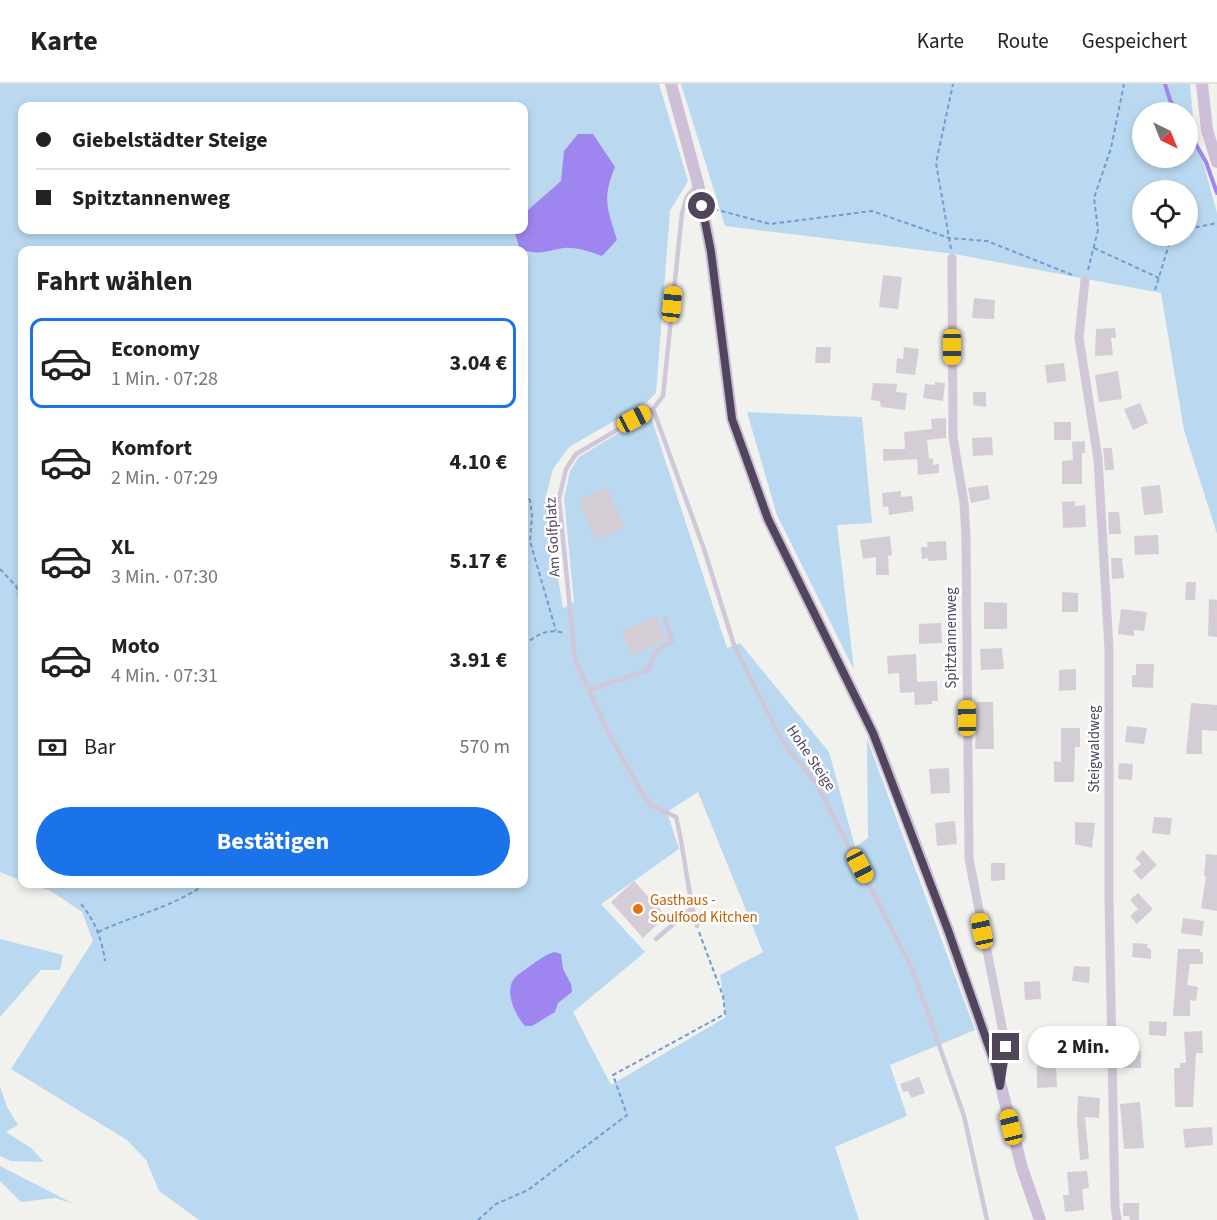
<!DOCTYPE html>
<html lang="de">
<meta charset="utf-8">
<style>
:root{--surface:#fff;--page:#f2f2f2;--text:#222;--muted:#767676;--line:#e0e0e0;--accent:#1a73e8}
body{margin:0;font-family:"Source Sans 3",sans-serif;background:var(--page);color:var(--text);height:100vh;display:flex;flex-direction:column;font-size:22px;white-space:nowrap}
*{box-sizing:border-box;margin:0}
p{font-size:20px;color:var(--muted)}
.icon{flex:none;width:33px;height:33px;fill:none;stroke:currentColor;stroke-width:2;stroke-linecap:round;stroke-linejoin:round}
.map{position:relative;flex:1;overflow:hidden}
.side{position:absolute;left:18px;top:162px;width:510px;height:642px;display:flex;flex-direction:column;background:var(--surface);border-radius:12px;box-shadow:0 3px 9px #0003}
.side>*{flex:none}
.top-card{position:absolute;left:18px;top:18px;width:510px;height:132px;border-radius:12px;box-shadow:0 3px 9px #0003;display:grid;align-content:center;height:132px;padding:0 18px;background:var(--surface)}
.needle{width:39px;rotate:137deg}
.fabs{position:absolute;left:1132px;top:18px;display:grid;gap:12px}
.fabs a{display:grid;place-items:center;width:66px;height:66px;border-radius:50%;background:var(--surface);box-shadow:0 3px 9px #0003;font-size:30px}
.end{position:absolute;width:27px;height:27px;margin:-14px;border:8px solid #51455c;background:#fff;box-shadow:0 0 0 3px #fff}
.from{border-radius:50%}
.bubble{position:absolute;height:42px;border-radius:21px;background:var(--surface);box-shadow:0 3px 9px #0003;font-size:20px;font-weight:700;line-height:42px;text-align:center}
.car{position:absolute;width:18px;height:36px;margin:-18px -9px;border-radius:8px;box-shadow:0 0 4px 2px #0007;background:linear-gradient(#f5c518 24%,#345 0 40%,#f5c518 0 76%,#345 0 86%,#f5c518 0)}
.top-card b{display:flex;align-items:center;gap:21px;height:57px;font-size:22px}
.top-card b+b{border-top:2px solid var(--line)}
.top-card i{width:15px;height:15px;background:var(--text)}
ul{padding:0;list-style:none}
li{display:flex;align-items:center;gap:18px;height:90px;margin:0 12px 9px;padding:0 6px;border:3px solid transparent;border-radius:12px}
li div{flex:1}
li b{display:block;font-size:22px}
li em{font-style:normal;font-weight:700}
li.selected{border-color:var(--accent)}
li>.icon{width:54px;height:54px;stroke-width:1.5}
h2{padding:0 18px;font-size:27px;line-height:72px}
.pay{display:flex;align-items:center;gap:15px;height:66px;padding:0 18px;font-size:22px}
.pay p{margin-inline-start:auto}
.action{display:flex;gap:12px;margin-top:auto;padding:12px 18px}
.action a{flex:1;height:69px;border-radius:36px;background:var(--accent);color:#fff;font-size:24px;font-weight:700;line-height:69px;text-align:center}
header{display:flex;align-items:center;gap:36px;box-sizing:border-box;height:84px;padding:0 30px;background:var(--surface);border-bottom:2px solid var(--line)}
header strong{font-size:28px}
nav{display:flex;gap:33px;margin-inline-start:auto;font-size:21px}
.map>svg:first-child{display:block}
.green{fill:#bad9f0;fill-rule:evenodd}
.water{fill:#9f85ef}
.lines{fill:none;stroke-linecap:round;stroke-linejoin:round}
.stream{stroke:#9f85ef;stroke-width:4}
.building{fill:#d4cdd6}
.path{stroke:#719cd0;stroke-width:2;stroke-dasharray:4.5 3;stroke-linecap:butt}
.service{stroke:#d0c7d9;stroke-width:4.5}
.minor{stroke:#d0c7d9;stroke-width:9}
.secondary{stroke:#cdbfd8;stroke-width:12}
.route{stroke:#51455c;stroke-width:8}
.food-dot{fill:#e8710a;stroke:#fff;stroke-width:2}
.labels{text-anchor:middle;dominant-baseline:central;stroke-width:5;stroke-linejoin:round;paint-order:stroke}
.street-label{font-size:15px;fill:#51455c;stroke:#fff}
.food-label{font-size:15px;fill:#c56008;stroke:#fff;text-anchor:start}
</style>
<header>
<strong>Karte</strong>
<nav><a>Karte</a><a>Route</a><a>Gespeichert</a></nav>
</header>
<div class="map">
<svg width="1217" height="1136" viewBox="0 0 1217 1136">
<rect width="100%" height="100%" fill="#f1f1ee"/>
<!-- green -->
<path class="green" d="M0 0H659L688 97 670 127 656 309 647 318 569 363 553 385 545 416 563 524 574 518 564 414 570 387 579 373 650 330 727 564 740 559 829 668 855 763 868 754 867 655 975 946 890 981 907 1032 835 1063 859 1136H199L159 1107 146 1076 127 1056 11 985 93 857 82 828 51 807 30 800H524V166H22V797L0 788ZM22 22H524V146H22ZM698 708 763 868 720 891 726 933 611 1001 573 928 645 868 601 820 679 765 667 728Z
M681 0H1190L1194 46 1217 129V450L1184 346 1161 209 954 170 725 142ZM1143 28H1188V74H1143ZM1143 106H1188V152H1143Z
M747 328 862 333 872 439 837 441 854 586 777 431Z
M0 855 63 871 60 886H41L0 933Z
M0 1002 7 1023 18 1041 6 1048 31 1064 44 1078 11 1077 0 1072Z
M0 1082 74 1120 55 1114 21 1118 0 1097Z"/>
<!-- water -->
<path class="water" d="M578 50H593L615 83C602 115 607 123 617 156L602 172C590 168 577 163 564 164 544 167 541 172 520 165L514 147 524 146V133L528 126 561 97 564 67Z
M554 868 561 870 563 885 571 900 572 908 558 919 555 928 532 942H525C516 932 506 912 512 898 515 891 524 887 530 882 538 876 545 871 554 868Z"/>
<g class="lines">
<!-- stream -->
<path class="stream" d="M1165 0 1170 16 1177 28
M1188 47 1206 78 1217 109"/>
</g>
<!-- building -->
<path class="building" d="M883 191 902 193 898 225 879 223Z
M974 214 995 216 994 235 972 234Z
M1115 244 1116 254H1111L1113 271 1095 272 1096 245Z
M816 263H831L830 279H815Z
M904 263 919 265 915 291 896 289 897 274 903 275Z
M1064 279 1066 297 1047 299 1045 281Z
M1118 287 1122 315 1099 318 1095 291Z
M935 298 945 299 943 317 923 314 925 300 935 301Z
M873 299 897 300 896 308 907 309 905 326 881 323 880 317 871 316Z
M973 308H986V323L973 321Z
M1140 319 1148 339 1133 346 1124 325Z
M946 334V354L927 356 929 375 933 374V381L939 380V389L918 391 917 375 883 377V365H905L904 348 932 345 931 335Z
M1054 338H1071V356H1054Z
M992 353 993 371 973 372 972 354Z
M1085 357V369H1082V400H1062V377L1073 376 1072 358Z
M1103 364H1112L1114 386H1105Z
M988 401 990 415 971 419 968 404Z
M1160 401 1163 429 1144 431 1141 403Z
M608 403 624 444 595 456 579 415Z
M901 407V413L912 412 914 427 889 431 888 422 883 423 882 409Z
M1075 417V422L1085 421 1086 443 1063 444 1062 418Z
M1108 428H1119L1121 450H1109Z
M1158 451 1159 470 1135 471 1134 452Z
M890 452 892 471 888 472 889 491H876V473L863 475 860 456Z
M946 457 947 476 928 477V474L922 475 921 463H928L927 458Z
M1111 474H1122L1124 494 1112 495Z
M1186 498H1196L1195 516H1185Z
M1062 508 1078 509V528H1062Z
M1209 515 1217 516V553L1208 552Z
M984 518 1007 519V545H984Z
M1121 525 1147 528 1144 547 1134 546V552L1118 550Z
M656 532 666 555 632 572 622 547Z
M941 539 942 559 919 560V540Z
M1002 564 1004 585 981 586 980 565Z
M916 570 917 598 937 597 938 617H932V620L915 621 914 608 900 609 899 589 888 590 887 572Z
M1136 580H1154L1153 604 1132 603V591H1136Z
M1076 585V606L1059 607V586Z
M977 618H993L994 665H975Z
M1191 619 1217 621V647L1202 646V670H1186Z
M1127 642 1147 644 1144 660 1125 658Z
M1061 644H1080V663H1075L1074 698H1054V677L1061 678Z
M1119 679 1133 680 1132 696 1118 695Z
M949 684 950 709 931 710 929 685Z
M1154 733 1172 734 1170 751 1152 749Z
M955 737 957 760 937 762 935 739Z
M1075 738 1095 739 1092 764 1075 760Z
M1143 766 1157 781 1141 796 1133 787 1141 780 1135 774Z
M1206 770 1217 771V827L1201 824 1206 793 1204 792Z
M991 779H1005V796L991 797Z
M634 797 666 832 643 854 611 818Z
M1138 809 1153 825 1137 840 1130 832 1138 825 1130 816Z
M1183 834 1204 837 1202 852 1181 849Z
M1133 859 1148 860 1147 864 1151 865V875L1132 873Z
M1178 865H1200V868H1203V880H1190L1187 901 1198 903 1196 917 1190 916V932H1173Z
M1074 882 1090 883 1089 899 1072 897Z
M1040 897 1041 915 1025 916 1024 898Z
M1149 937 1167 938 1166 952 1149 951Z
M1202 947 1203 969H1196L1193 1023H1175L1174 984H1180V979H1186L1184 948Z
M1124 967H1141V984H1124Z
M1056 981 1057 1003 1037 1004V982Z
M919 993 925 1009 911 1014 908 1007 903 1008 900 1000Z
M1078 1012 1100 1014 1099 1034 1085 1033 1089 1075 1080 1076 1077 1038Z
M1140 1018 1144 1064 1124 1065 1120 1020Z
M1212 1043 1213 1061 1185 1064 1183 1045Z
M1087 1087 1089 1104 1082 1105 1084 1126 1065 1128 1063 1111H1069L1067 1088Z
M1123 1119H1139V1136H1130L1129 1132H1123Z"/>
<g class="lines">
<!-- path -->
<path class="path" d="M714 125 770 140 872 127 949 154 987 157 1075 192
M1188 145 1217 139
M1094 164 1159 194
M951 165 936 79 953 0
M1088 186 1098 146 1094 114 1111 64 1124 0
M1155 206 1171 154 1175 152
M524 409 530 416 532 432 530 457 556 547
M0 485 16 502 22 520
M22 536 20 555 22 601
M524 561C537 551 546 544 564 549
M194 800 201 803 214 800
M81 820C95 837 102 855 105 877
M98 848C132 832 169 824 201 803
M478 1136 496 1120 528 1106 627 1031 613 991 725 930 723 912 699 848"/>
<!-- service -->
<path class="service" d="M696 102 687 113 682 129 663 312 653 325 576 370 566 385 559 415 575 575 607 646 641 707 651 721 676 733C685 769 687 806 697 842
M653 325 704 465 734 561 784 660 816 699 912 884 964 1032 987 1136
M589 606 648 586 656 567 672 557 665 534
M656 855 692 824"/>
<!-- minor -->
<path class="minor" d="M952 174 953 353 964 419 966 451 969 775 1006 963 1001 994
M1085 196 1079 254 1098 375 1109 565V816L1115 1123 1117 1136"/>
<!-- secondary -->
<path class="secondary" d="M671 0 698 100 711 168 732 335 768 435 873 649 902 724 948 846 996 983 1022 1084 1040 1136
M1202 0 1207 46 1217 78"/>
</g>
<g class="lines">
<!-- route -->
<path class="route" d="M702 122 711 168 732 335 768 435 873 649 948 846 996 983 1000 1002 1006 963"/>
</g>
<!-- markers -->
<circle class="food-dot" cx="638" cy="825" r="6"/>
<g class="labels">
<!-- street labels -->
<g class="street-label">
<text transform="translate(553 453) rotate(-93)">Am Golfplatz</text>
<text transform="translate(951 554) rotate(-90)">Spitztannenweg</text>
<text transform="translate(1094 665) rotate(-90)">Steigwaldweg</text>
<text transform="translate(811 674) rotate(56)">Hohe Steige</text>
</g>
<!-- food labels -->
<g class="food-label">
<text x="650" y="816">Gasthaus -<tspan x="650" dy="17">Soulfood Kitchen</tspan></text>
</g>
</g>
</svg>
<div class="fabs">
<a><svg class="needle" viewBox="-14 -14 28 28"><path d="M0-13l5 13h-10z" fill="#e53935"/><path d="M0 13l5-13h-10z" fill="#767676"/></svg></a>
<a><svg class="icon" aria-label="locate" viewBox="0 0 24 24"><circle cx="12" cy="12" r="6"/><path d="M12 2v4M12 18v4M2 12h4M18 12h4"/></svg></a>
</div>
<i class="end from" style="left:702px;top:122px"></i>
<i class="end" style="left:1006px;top:963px"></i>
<div class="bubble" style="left:1028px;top:942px;width:111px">2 Min.</div>
<i class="car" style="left:672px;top:220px;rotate:6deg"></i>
<i class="car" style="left:952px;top:263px;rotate:180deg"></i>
<i class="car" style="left:634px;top:335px;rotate:62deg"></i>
<i class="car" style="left:967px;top:634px;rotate:359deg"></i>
<i class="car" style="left:860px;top:782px;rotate:152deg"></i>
<i class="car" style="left:982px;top:847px;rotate:348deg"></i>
<i class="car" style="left:1011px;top:1043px;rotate:346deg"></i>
<div class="top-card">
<b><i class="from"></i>Giebelstädter Steige</b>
<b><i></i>Spitztannenweg</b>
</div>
<section class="side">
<h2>Fahrt wählen</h2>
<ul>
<li class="selected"><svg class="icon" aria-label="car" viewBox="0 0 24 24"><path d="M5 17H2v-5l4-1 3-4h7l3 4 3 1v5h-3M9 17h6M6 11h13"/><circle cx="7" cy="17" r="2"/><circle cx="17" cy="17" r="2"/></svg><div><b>Economy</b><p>1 Min. · 07:28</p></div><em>3.04 €</em></li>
<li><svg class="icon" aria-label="car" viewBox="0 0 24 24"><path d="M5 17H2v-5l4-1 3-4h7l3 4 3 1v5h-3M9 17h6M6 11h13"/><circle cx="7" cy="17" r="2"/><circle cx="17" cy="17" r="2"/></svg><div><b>Komfort</b><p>2 Min. · 07:29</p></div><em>4.10 €</em></li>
<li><svg class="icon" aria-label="car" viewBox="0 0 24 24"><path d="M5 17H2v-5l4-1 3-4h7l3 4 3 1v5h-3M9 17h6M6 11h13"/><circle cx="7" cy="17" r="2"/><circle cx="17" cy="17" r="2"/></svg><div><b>XL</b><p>3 Min. · 07:30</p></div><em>5.17 €</em></li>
<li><svg class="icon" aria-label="car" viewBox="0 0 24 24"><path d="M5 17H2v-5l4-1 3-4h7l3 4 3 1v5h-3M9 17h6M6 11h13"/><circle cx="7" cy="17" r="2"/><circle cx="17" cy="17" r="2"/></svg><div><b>Moto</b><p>4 Min. · 07:31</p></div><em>3.91 €</em></li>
</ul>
<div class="pay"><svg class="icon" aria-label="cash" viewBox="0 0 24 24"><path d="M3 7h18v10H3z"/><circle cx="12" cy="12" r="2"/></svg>Bar<p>570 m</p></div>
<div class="action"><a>Bestätigen</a></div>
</section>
</div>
